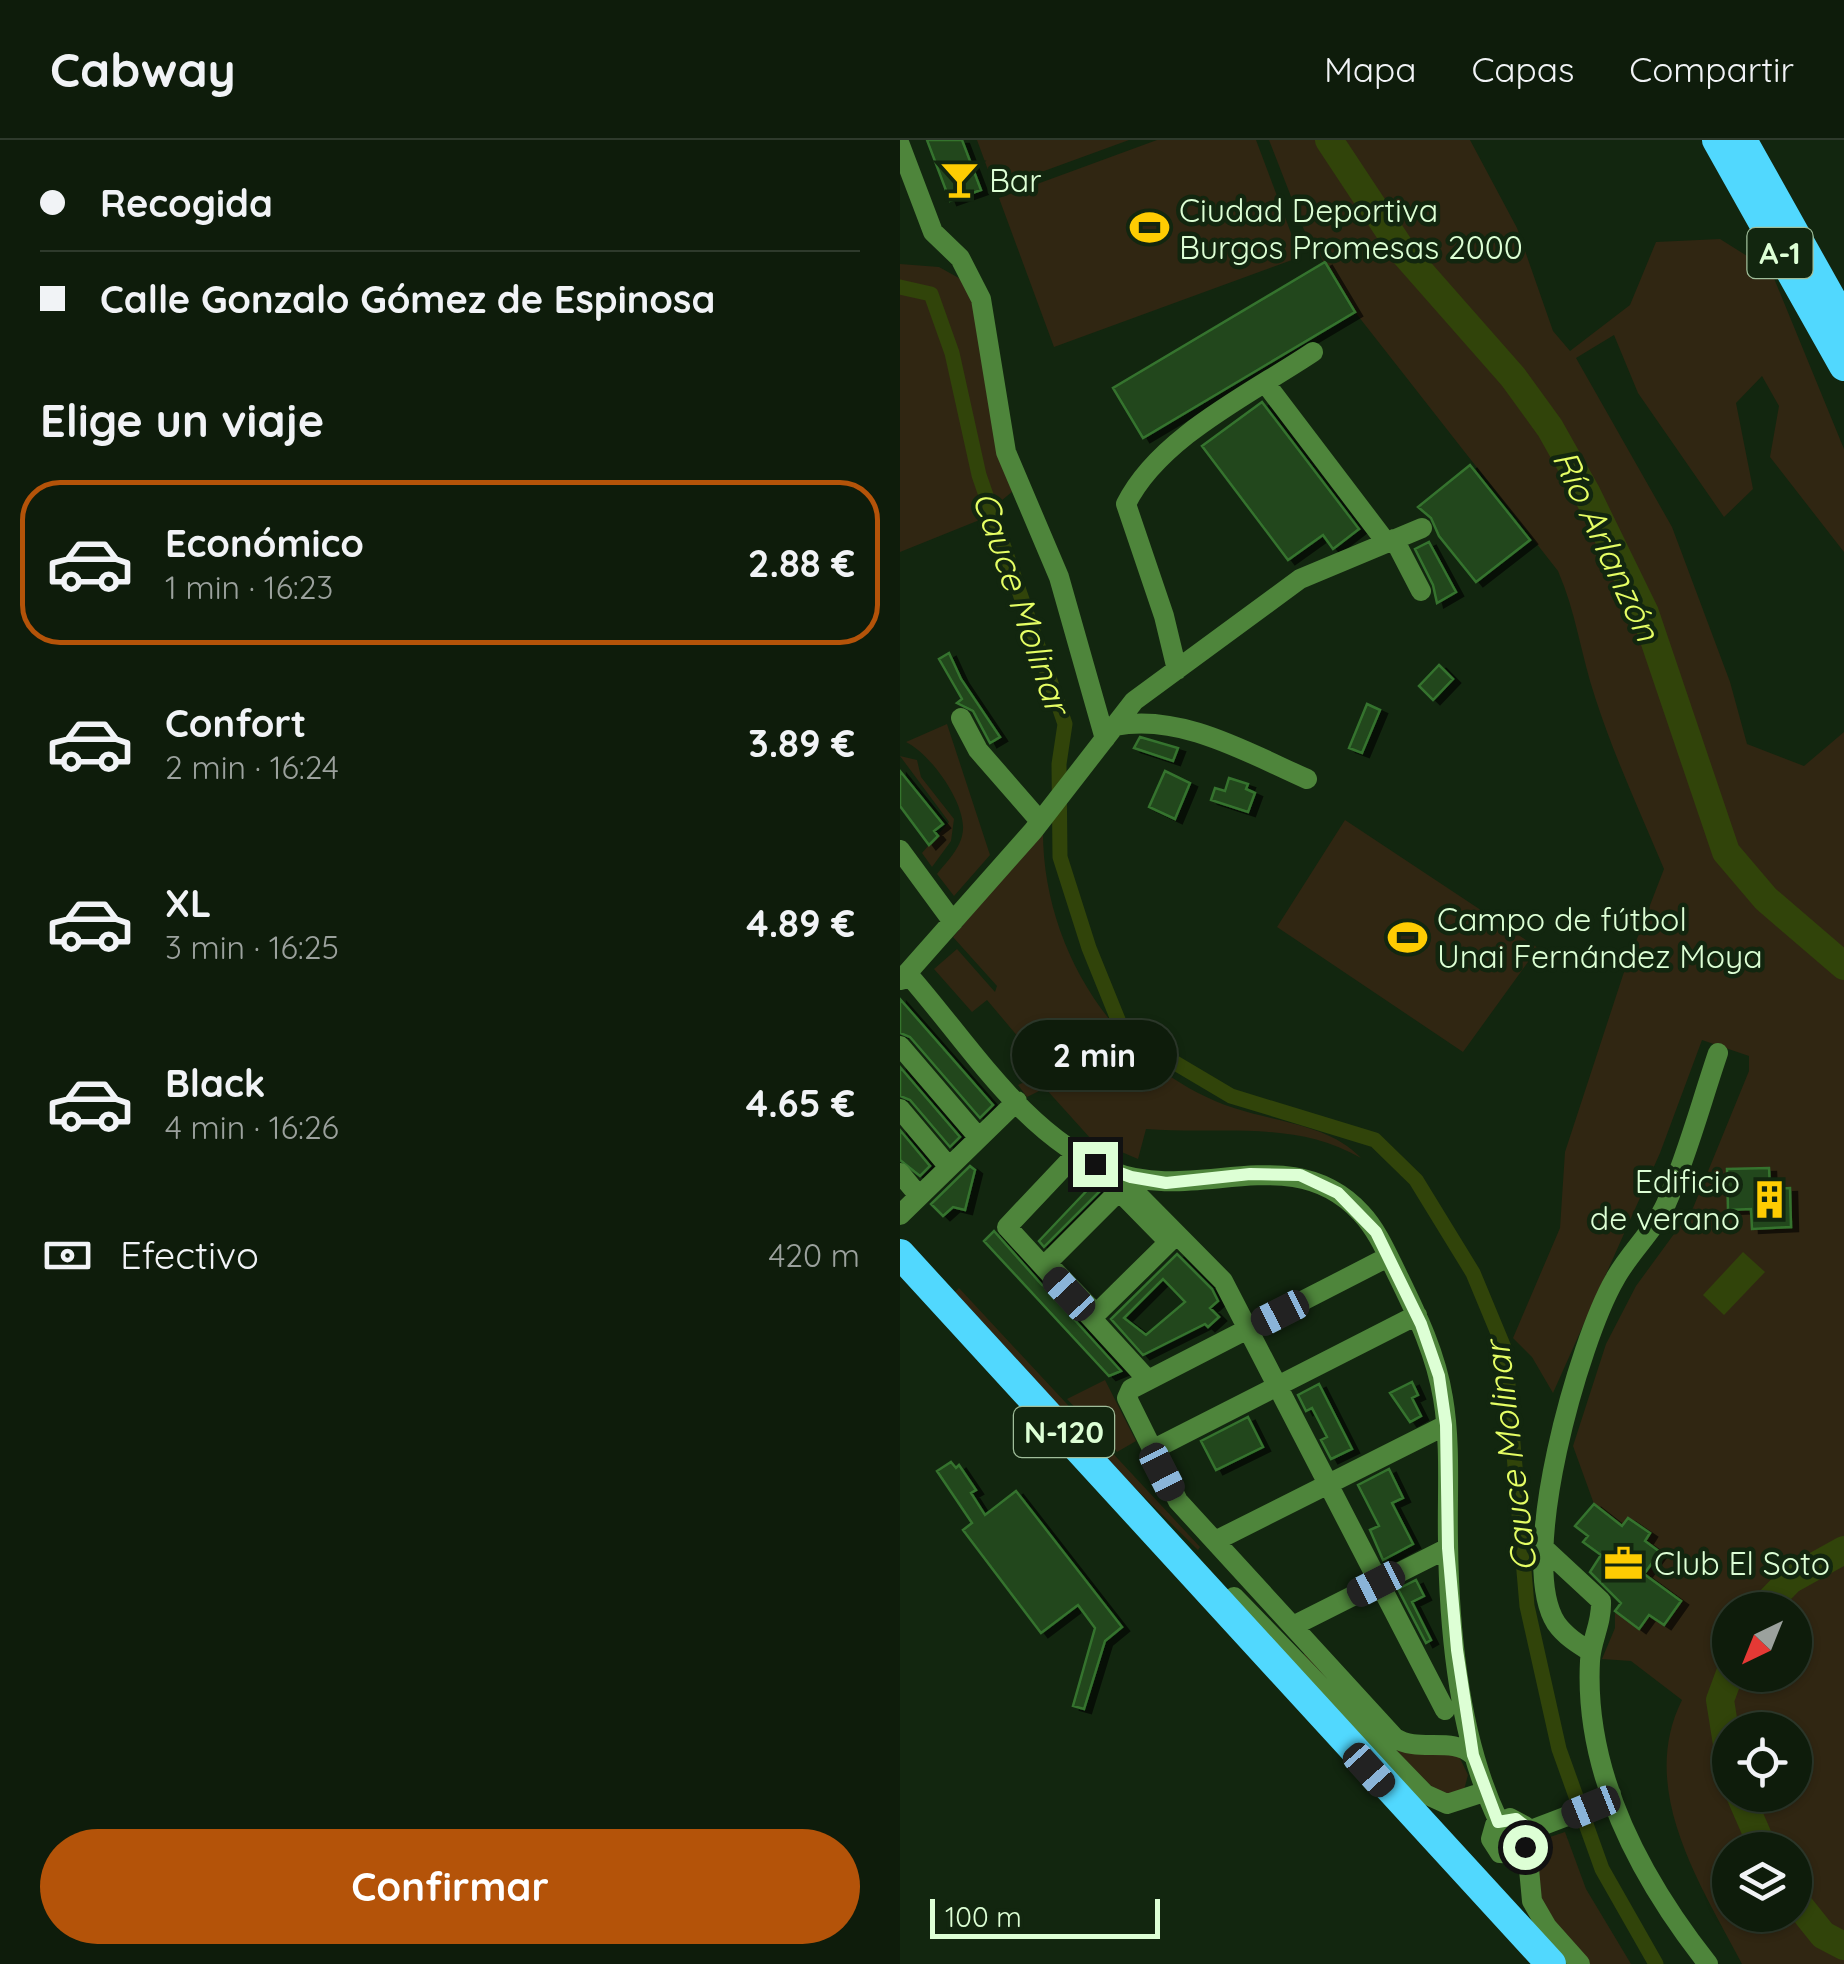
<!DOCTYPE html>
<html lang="es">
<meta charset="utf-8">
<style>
:root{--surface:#0e1c0b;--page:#172514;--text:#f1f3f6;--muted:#9ba19d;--line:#2e3a2c;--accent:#b45309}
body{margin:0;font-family:Quicksand,sans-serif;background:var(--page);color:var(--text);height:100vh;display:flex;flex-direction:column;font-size:38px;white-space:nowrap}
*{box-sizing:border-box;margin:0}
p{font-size:32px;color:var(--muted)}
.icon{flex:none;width:55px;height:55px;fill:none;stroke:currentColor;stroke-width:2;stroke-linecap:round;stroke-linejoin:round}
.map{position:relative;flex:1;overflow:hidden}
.panel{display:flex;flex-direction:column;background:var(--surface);width:900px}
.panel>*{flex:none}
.banner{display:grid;align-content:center;height:220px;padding:0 40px;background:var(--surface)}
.needle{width:65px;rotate:223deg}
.fabs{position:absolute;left:812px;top:1452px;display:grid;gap:20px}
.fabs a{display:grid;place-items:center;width:100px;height:100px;border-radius:50%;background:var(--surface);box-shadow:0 2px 8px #0004,0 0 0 2px var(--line);font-size:50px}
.scale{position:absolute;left:30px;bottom:25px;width:230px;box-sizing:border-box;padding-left:10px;border:5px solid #ddffd5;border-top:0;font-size:28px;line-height:35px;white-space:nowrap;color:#ddffd5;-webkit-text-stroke:8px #12260f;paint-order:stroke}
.end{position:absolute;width:45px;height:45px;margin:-22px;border:12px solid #ddffd5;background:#111;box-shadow:0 0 0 5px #111}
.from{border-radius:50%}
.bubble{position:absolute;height:70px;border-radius:35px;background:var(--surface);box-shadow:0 2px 8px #0004,0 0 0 2px var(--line);font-size:32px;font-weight:800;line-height:70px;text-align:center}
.car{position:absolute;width:30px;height:60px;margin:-30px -15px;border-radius:12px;box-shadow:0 0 8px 2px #0007;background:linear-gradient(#222 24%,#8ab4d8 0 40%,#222 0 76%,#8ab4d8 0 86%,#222 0)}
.banner b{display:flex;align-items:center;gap:35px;height:95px;font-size:38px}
.banner b+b{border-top:2px solid var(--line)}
.banner i{width:25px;height:25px;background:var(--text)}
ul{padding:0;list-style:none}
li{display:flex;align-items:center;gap:30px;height:165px;margin:0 20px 15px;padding:0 20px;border:5px solid transparent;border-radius:40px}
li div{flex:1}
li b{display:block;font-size:38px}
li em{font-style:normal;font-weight:800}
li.selected{border-color:var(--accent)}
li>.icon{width:90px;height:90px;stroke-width:1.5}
h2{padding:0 40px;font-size:45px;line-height:120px}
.pay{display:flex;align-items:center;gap:25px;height:110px;padding:0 40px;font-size:38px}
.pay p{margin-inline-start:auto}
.cta{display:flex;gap:20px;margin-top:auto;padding:20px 40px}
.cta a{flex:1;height:115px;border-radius:60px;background:var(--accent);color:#fff;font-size:40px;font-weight:800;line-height:115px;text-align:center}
header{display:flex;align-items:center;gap:60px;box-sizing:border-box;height:140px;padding:0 50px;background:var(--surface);border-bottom:2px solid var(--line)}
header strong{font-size:48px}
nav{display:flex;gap:55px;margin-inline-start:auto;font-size:35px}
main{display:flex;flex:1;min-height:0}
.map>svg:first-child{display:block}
.green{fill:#302612;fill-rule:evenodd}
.water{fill:#31440a}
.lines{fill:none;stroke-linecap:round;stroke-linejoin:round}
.canal{stroke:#31440a;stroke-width:15}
.river{stroke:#31440a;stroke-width:28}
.building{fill:#20471b;stroke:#35732e;stroke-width:2.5;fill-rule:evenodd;filter:url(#shadow)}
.minor{stroke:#4e853b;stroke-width:20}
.highway{stroke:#51d8fe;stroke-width:30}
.route{stroke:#ddffd5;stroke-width:12}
.labels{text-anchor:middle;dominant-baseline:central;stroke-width:9;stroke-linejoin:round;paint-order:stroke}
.shield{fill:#12260f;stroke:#a0be9a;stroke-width:2.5}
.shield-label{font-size:30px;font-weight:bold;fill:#ddffd5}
.poi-label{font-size:32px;fill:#ddffd5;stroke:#12260f;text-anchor:start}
.water-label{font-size:35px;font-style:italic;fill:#e5fe64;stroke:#12260f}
</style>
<header>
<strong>Cabway</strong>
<nav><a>Mapa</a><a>Capas</a><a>Compartir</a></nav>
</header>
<main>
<section class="panel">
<div class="banner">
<b><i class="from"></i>Recogida</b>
<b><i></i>Calle Gonzalo Gómez de Espinosa</b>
</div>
<h2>Elige un viaje</h2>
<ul>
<li class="selected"><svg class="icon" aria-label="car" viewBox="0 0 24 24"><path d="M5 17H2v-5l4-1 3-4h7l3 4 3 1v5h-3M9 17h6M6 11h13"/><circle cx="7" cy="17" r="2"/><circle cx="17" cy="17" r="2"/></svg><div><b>Económico</b><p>1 min · 16:23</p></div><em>2.88 €</em></li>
<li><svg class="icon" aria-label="car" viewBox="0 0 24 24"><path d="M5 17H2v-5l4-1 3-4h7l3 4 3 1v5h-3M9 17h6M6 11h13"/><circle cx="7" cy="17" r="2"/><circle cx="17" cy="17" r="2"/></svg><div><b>Confort</b><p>2 min · 16:24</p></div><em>3.89 €</em></li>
<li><svg class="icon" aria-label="car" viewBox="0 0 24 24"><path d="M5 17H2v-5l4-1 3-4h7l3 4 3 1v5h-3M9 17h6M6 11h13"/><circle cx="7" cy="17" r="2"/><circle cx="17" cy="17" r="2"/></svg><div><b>XL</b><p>3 min · 16:25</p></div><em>4.89 €</em></li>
<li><svg class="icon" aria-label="car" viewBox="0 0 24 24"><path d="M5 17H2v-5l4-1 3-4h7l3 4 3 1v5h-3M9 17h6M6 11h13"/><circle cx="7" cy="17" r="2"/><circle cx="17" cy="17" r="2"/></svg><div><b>Black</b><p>4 min · 16:26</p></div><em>4.65 €</em></li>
</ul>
<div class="pay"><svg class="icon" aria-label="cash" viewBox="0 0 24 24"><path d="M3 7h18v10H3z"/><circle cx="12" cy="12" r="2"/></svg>Efectivo<p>420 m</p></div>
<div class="cta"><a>Confirmar</a></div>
</section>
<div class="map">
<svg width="944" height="1824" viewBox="0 0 944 1824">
<defs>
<filter id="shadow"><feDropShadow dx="7" dy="4" stdDeviation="0" flood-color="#0009"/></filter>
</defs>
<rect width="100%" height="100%" fill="#12260f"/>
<!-- green -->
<path class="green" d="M77 0H229L95 49Z
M257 0H356L400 117 154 207 99 58Z
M369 0H570L617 88 653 191 670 211 730 165 756 102 820 99 871 131 944 309V412L870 317 879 266 862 236 836 263 853 349 824 377 738 253 714 195 676 218 772 387 830 542 847 604 904 626 944 592V1824H842C801 1745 737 1650 782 1560L731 1521 702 1519 715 1488V1471L739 1488 749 1475 764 1484 781 1461 744 1434 760 1412 745 1401 750 1393 728 1378 722 1386 694 1364 673 1306 706 1204 736 1146 793 1068 849 931V916L802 900 760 1013 653 1253 632 1217 613 1198 660 1088 665 1012 723 835 764 729C740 672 714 616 695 557 681 515 676 472 658 431L455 172 404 90ZM830 1470H895V1535H830ZM830 1590H895V1655H830ZM830 1710H895V1775H830Z
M0 124 39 127 66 142 78 172 113 351 77 381 0 412Z
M47 584 90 715 54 756 37 734C49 719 64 705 63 686 62 658 30 614 6 602Z
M0 616 17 620 21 637 54 679 51 701 32 727 22 713 49 682Z
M445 680 638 808 563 912 377 787Z
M143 690C142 810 219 930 334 968 376 982 430 985 461 1018 394 979 320 995 246 989L238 1019 191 999 145 948 127 957 118 945 147 931 87 860 72 872 34 829 57 809 95 852 97 846 53 797Z
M59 1148 300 1407 298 1410 227 1340 55 1152Z
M205 1240 236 1301 217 1312 167 1259Z
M407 1511 491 1603 557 1612 568 1635 564 1650 541 1656 403 1515Z
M648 1692 650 1697 665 1692 686 1749 731 1824H689L662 1795 637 1753 635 1703Z"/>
<!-- water -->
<path class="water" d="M843 1112 865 1132 824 1175 803 1155Z"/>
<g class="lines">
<!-- canal -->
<path class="canal" d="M0 147 31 154 52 213 79 335 165 584 159 624 160 717 189 808 223 892 331 956 475 1000 516 1040 573 1133 605 1210 627 1466 659 1609 702 1729 756 1824"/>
<!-- river -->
<path class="river" d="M429 0 503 112 613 237 650 288 686 352 745 473 826 712 866 759 944 826
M861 1470 890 1440 944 1410
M830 1533 820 1560 830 1623
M840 1655 864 1710
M895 1760 923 1795 944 1806"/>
</g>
<!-- building -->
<path class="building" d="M27 0H62L81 50 50 61Z
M425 122 455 172 243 298 213 248Z
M362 262 459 389 433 409 423 395 388 420 302 306Z
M570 325 630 400 576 442 539 396 531 378 518 367Z
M529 402 556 452 537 463 533 445 515 409Z
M49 513 61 539 100 597 90 603 73 571 57 563 62 559 39 519Z
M539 525 553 539 533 560 519 546Z
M467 564 480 570 462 613 449 608Z
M240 597 278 608 273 621 234 608Z
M0 631 43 684 34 691 38 696 29 705 0 666Z
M265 631 290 643 275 679 249 667Z
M329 638 348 644 346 649 355 653 348 672 311 660 315 648 325 651Z
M0 859 93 965 80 978 10 897 0 893Z
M0 927 60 997 50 1007 10 960 0 956Z
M0 990 30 1026 20 1036 0 1020Z
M70 1026 75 1030 65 1070 53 1067 43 1076 31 1064Z
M869 1028 870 1049 890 1048 891 1087 852 1089 851 1069 828 1070 827 1029Z
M195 1042 202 1049 144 1107 139 1101Z
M94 1091 142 1145 153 1149 169 1165 172 1177 221 1231 209 1236 84 1101Z
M277 1114 312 1149 318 1161 310 1168 319 1177 308 1187 305 1184 243 1215 211 1179ZM263 1139 285 1162 246 1195 224 1178Z
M512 1242 518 1255 512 1258 521 1276 510 1282 490 1253Z
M419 1244 452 1309 431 1319 421 1300 427 1297 412 1268 406 1271 398 1255Z
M348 1277 363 1307 316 1330 301 1301Z
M51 1322 56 1328 59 1325 76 1350 71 1353 85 1375 116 1351 222 1487 205 1501 184 1569 173 1566 195 1488 178 1465 141 1493 63 1390 72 1383 37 1331Z
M489 1329 503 1358 492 1363 513 1404 483 1420 470 1390 479 1386 458 1345Z
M694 1364 722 1386 728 1378 750 1393 745 1401 760 1412 744 1434 781 1461 764 1485 749 1475 739 1489 715 1471 721 1463 690 1432 701 1415 683 1402 688 1396 675 1386Z
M516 1440 524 1456 512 1462 531 1500 526 1503 498 1449Z"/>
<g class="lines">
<!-- minor -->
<path class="minor" d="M0 5 33 92 60 118 81 159 106 312 159 437 205 599
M366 244 486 402
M494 399 521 451
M277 530 264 476 226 364C259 297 352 253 413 212
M61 578 78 610 139 680
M215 586C281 573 348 613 407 639
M0 710 53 782
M7 833C68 902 124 996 211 1031 295 1065 391 997 461 1073 478 1091 488 1116 499 1138 518 1177 536 1215 543 1258 551 1305 547 1354 548 1401 549 1493 559 1599 599 1682
M1 840 133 691 234 561 400 439 522 388
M0 906 79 998
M0 969 49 1027
M0 1033 19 1056
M219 1051 269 1102 196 1174 147 1123Z
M234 1051 323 1141 545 1570
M0 1075 117 961
M488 1117 231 1249 227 1258 278 1361 495 1598C518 1613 552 1596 573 1615
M152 1136 107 1087 175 1015
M182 1168 248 1240
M252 1310 517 1175
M315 1401 546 1285
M646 1410 701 1461C702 1484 691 1500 690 1521 684 1634 741 1739 808 1824
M334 1457 525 1654 547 1664 584 1652
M393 1486 548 1408
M691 1512C678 1504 665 1496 656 1483 616 1421 679 1201 715 1139 729 1113 754 1091 766 1064 787 1016 801 963 818 913
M628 1691 691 1667 711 1654
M625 1707 617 1714 600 1713 591 1699 595 1685 610 1678 625 1686 632 1761 647 1787 680 1824"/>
<!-- highway -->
<path class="highway" d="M817 0 944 226
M842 0 944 182
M0 1114 651 1824"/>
</g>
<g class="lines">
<!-- route -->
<path class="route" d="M195 1024 231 1037 266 1043 350 1034 400 1035 438 1053 476 1092 521 1184 539 1236 546 1285 548 1408 557 1510 573 1615 598 1682 616 1679 625 1686V1707"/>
</g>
<!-- icons -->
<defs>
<symbol id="bar-bare" viewBox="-9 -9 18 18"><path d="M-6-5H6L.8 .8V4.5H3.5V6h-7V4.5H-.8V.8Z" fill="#fecc02" stroke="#12260f" stroke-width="2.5" paint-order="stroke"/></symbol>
<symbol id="stadium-bare" viewBox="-9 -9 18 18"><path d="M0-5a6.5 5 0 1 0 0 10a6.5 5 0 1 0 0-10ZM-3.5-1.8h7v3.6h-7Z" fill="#fecc02" stroke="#12260f" stroke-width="2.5" paint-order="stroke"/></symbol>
<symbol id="building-bare" viewBox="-9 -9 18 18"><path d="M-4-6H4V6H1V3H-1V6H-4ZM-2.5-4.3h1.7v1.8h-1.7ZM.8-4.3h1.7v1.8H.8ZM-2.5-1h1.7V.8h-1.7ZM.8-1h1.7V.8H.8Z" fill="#fecc02" stroke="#12260f" stroke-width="2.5" paint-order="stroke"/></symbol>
<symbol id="office-bare" viewBox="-9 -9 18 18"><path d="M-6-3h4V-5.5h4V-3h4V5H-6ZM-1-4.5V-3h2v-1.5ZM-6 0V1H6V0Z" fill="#fecc02" stroke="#12260f" stroke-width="2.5" paint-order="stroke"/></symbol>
</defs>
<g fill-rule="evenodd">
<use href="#bar-bare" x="32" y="12" width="55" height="55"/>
<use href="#stadium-bare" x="222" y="60" width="55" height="55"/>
<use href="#stadium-bare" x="480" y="770" width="55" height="55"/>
<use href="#building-bare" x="842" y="1032" width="55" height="55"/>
<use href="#office-bare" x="696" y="1396" width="55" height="55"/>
</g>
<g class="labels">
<!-- shield labels -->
<g class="shield">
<rect x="847.5" y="88" width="65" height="50" rx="8"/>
<rect x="114" y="1267" width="100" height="50" rx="8"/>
</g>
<g class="shield-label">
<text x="880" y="113">A-1</text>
<text x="164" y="1292">N-120</text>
</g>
<!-- poi labels -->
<g class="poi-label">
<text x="89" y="40">Bar</text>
<text x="279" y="70">Ciudad Deportiva<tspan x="279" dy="37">Burgos Promesas 2000</tspan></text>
<text x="537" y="779">Campo de fútbol<tspan x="537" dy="37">Unai Fernández Moya</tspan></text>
<text x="840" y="1041" text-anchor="end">Edificio<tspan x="840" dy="37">de verano</tspan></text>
<text x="754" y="1423">Club El Soto</text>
</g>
<!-- water labels -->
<g class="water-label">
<text transform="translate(707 405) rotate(65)">Río Arlanzón</text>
<text transform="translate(122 462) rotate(71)">Cauce Molinar</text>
<text transform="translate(610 1317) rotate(-97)">Cauce Molinar</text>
</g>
</g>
</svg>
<div class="fabs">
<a><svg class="needle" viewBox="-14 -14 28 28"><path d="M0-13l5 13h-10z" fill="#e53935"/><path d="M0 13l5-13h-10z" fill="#9ba19d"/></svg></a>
<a><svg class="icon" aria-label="locate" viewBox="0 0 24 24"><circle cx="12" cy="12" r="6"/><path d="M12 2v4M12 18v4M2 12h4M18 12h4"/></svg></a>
<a><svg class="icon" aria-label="layers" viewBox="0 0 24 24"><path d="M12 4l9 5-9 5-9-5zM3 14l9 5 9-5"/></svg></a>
</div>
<div class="scale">100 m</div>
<i class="end from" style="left:625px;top:1707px"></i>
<i class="end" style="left:195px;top:1024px"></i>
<div class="bubble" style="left:112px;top:880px;width:165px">2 min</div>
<i class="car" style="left:169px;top:1154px;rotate:317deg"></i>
<i class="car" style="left:380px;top:1173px;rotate:243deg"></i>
<i class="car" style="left:262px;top:1332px;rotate:153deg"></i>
<i class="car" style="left:476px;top:1444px;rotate:243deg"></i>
<i class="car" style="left:469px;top:1630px;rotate:138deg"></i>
<i class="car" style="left:691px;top:1667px;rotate:248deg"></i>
</div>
</main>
